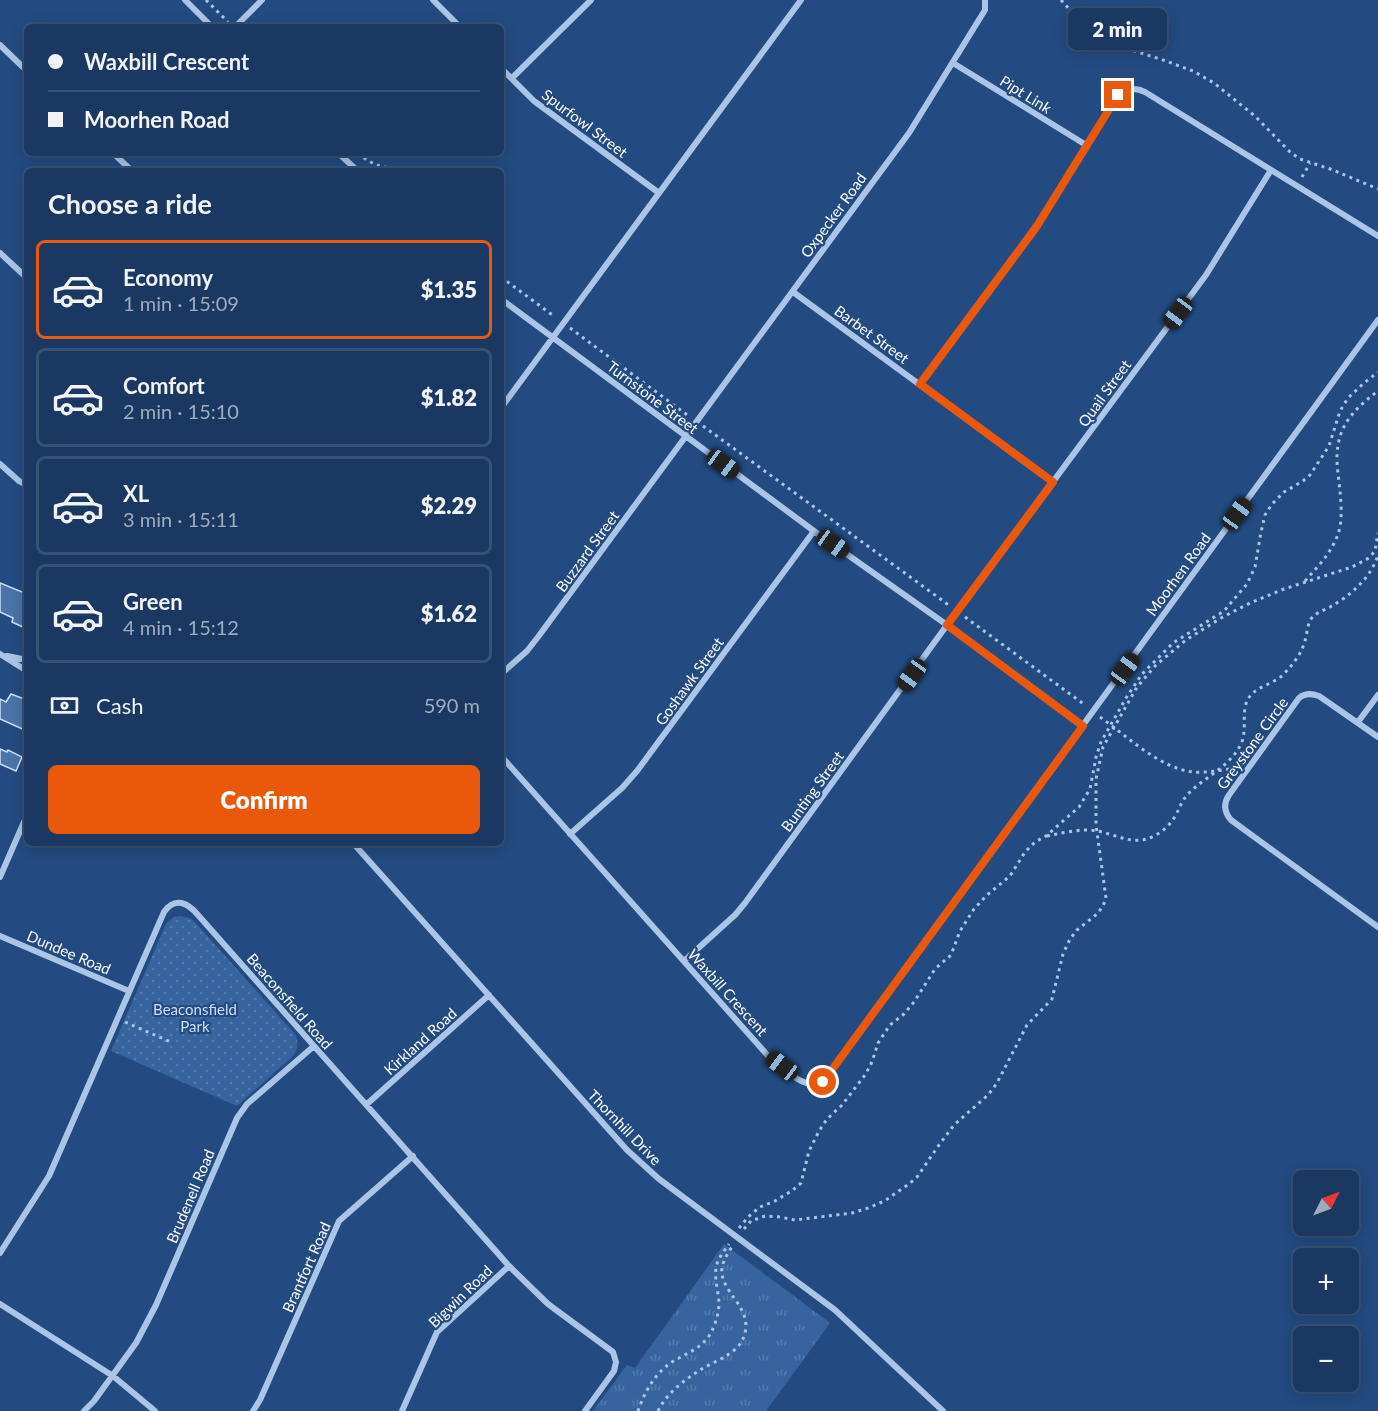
<!DOCTYPE html>
<meta charset="utf-8">
<style>
:root{--surface:#1a3861;--page:#27436a;--text:#f1f3f6;--muted:#9facbd;--line:#385276;--accent:#ea580c}
body{margin:0;font-family:Lato,sans-serif;background:var(--page);color:var(--text);height:100vh;display:flex;flex-direction:column;font-size:22px;white-space:nowrap}
*{box-sizing:border-box;margin:0}
p{font-size:20px;color:var(--muted)}
.icon{flex:none;width:33px;height:33px;fill:none;stroke:currentColor;stroke-width:2;stroke-linecap:round;stroke-linejoin:round}
.map{position:relative;flex:1;overflow:hidden}
.details{position:absolute;left:24px;top:168px;width:480px;height:678px;display:flex;flex-direction:column;background:var(--surface);border-radius:9px;box-shadow:0 3px 15px #0003,0 0 0 2px var(--line)}
.details>*{flex:none}
.top-card{position:absolute;left:24px;top:24px;width:480px;height:132px;border-radius:9px;box-shadow:0 3px 15px #0003,0 0 0 2px var(--line);display:grid;align-content:center;height:132px;padding:0 24px;background:var(--surface)}
.needle{width:39px;rotate:48deg}
.fabs{position:absolute;left:1293px;top:1170px;display:grid;gap:12px}
.fabs a{display:grid;place-items:center;width:66px;height:66px;border-radius:9px;background:var(--surface);box-shadow:0 3px 15px #0003,0 0 0 2px var(--line);font-size:30px}
.end{position:absolute;width:27px;height:27px;margin:-14px;border:8px solid #ea580c;background:#fff;box-shadow:0 0 0 3px #fff}
.from{border-radius:50%}
.bubble{position:absolute;height:42px;border-radius:9px;background:var(--surface);box-shadow:0 3px 15px #0003,0 0 0 2px var(--line);font-size:20px;font-weight:800;line-height:42px;text-align:center}
.car{position:absolute;width:18px;height:36px;margin:-18px -9px;border-radius:8px;box-shadow:0 0 4px 2px #0007;background:linear-gradient(#222 24%,#8ab4d8 0 40%,#222 0 76%,#8ab4d8 0 86%,#222 0)}
.top-card b{display:flex;align-items:center;gap:21px;height:57px;font-size:22px}
.top-card b+b{border-top:2px solid var(--line)}
.top-card i{width:15px;height:15px;background:var(--text)}
ul{padding:0;list-style:none}
li{display:flex;align-items:center;gap:18px;height:99px;margin:0 12px 9px;padding:0 12px;border:3px solid var(--line);border-radius:9px}
li div{flex:1}
li b{display:block;font-size:22px}
li em{font-style:normal;font-weight:800}
li.selected{border-color:var(--accent)}
li>.icon{width:54px;height:54px;stroke-width:1.5}
h2{padding:0 24px;font-size:27px;line-height:72px}
.pay{display:flex;align-items:center;gap:15px;height:66px;padding:0 24px;font-size:22px}
.pay p{margin-inline-start:auto}
.button{display:flex;gap:12px;margin-top:auto;padding:12px 24px}
.button a{flex:1;height:69px;border-radius:9px;background:var(--accent);color:#fff;font-size:24px;font-weight:800;line-height:69px;text-align:center}
.map>svg:first-child{display:block}
.grass{fill:url(#grass-tufts)}
.park{fill:url(#park-dots)}
.building{fill:#4b74aa;stroke:#cedff6;stroke-width:1.5}
.lines{fill:none;stroke-linecap:round;stroke-linejoin:round}
.path{stroke:#aac5e7;stroke-width:3;stroke-dasharray:3 4.5;stroke-linecap:butt}
.minor{stroke:#aac5e7;stroke-width:6}
.route{stroke:#ea580c;stroke-width:8}
.labels{text-anchor:middle;dominant-baseline:central;stroke-width:4.5;stroke-linejoin:round;paint-order:stroke}
.street-label{font-size:15px;fill:#fff;stroke:#234b81}
.park-label{font-size:15px;fill:#cedff6;stroke:#234b81}
</style>
<div class="map">
<svg width="1378" height="1411" viewBox="0 0 1378 1411">
<defs>
<pattern id="grass-tufts" width="24" height="20" patternUnits="userSpaceOnUse" patternTransform="scale(1.5)"><rect width="24" height="20" fill="#37649f"/><path d="M3 7l-1-3M5 7V3M7 7l1-3M15 17l-1-3M17 17v-4M19 17l1-3" fill="none" stroke="#557bad"/></pattern>
<pattern id="park-dots" width="8" height="8" patternUnits="userSpaceOnUse" patternTransform="scale(1.5)"><rect width="8" height="8" fill="#37649f"/><path d="M2 2h.1M6 6h.1" fill="none" stroke="#557bad" stroke-width="1.8" stroke-linecap="round"/></pattern>
</defs>
<rect width="100%" height="100%" fill="#234b81"/>
<!-- grass -->
<path class="grass" d="M724 1244 830 1323 766 1411H593L627 1365 635 1368Z"/>
<!-- park -->
<path class="park" d="M180 916 189 918 193 920 295 1034C299 1043 298 1049 293 1056L237 1106 111 1051 166 924 174 917Z"/>
<!-- building -->
<path class="building" d="M0 583 27 594V629L12 622 13 618 0 612Z
M11 694 27 700V731L0 719V699L6 702Z
M0 749 7 752 8 750 22 757 16 771 0 764Z"/>
<g class="lines">
<!-- path -->
<path class="path" d="M206 0 228 22
M1061 0 1077 18 1100 37 1113 44 1163 60 1193 71 1214 83 1256 117 1290 152 1300 159 1333 170 1378 189
M358 153C366 160 374 165 384 167 391 168 397 168 404 171
M1302 177 1310 163
M501 277 555 317
M570 328 690 417
M703 426 950 606
M1305 581C1320 564 1335 549 1340 527 1342 515 1341 502 1340 491 1339 480 1337 469 1337 458 1337 426 1354 409 1378 391
M965 617 1085 705
M1100 717C1127 736 1159 768 1193 772 1207 773 1222 770 1236 768
M1047 836C1063 833 1081 828 1097 831 1116 834 1134 847 1154 836 1162 832 1169 826 1174 818 1179 810 1181 802 1187 795 1204 777 1228 768 1240 746 1248 732 1241 715 1247 701 1253 687 1272 685 1283 675 1293 664 1301 655 1305 641 1307 634 1307 626 1311 619 1315 613 1323 611 1330 607 1350 596 1371 578 1378 555
M125 1022 173 1043
M739 1228 748 1217 760 1207 775 1201 793 1190 801 1183 809 1151 819 1131 827 1119 842 1105 865 1075 872 1062 878 1043 890 1025 904 1014 914 1002 935 969 951 955 960 931 974 909 987 895 1010 876 1025 852 1035 842 1046 836 1079 807 1090 789 1096 757 1101 742 1126 698 1142 674 1173 643 1224 611 1247 584 1255 567 1261 532 1265 515 1272 504 1284 492 1303 481 1310 475 1329 446 1340 411 1348 398 1364 383 1378 372
M744 1229 751 1221 765 1216 780 1217 795 1220 852 1213 871 1207 886 1200 909 1184 917 1177 939 1145 954 1125 988 1095 997 1083 1027 1025 1052 999 1063 954 1070 939 1077 930 1097 914 1103 906 1106 898 1096 825V779L1103 747 1137 687 1156 665 1186 640 1221 618 1250 603 1284 589 1352 567 1369 558 1375 551 1378 533
M638 1411C644 1393 655 1373 672 1362 685 1354 700 1349 709 1336 715 1326 718 1316 719 1305 719 1291 713 1278 717 1264 719 1257 725 1250 729 1244
M658 1411C667 1393 683 1381 700 1370 716 1360 740 1354 745 1333 751 1308 725 1295 722 1274 720 1265 728 1253 733 1245"/>
<!-- minor -->
<path class="minor" d="M185 0 212 27
M433 0 460 27
M235 27 262 0
M0 45 27 71
M953 63 1086 145
M501 68 534 101 659 193
M512 78 591 0
M113 153 132 171
M338 153 358 171
M0 253 27 278
M793 292 1053 482
M501 299 814 531 947 625 1083 726
M920 384 1037 226 1118 95C1127 88 1135 87 1145 92L1378 236
M501 408 801 0
M0 464 19 481 27 485
M0 654 27 671
M7 656 27 660
M501 674 527 651 538 637 909 133 985 10V0
M1358 722 1378 695
M1378 737 1319 696C1311 693 1305 693 1299 698L1229 795C1223 804 1224 812 1231 820L1378 927
M501 756 770 1058C785 1069 804 1091 823 1082L1378 320
M570 834 622 788 637 771 814 531
M353 843 627 1150 659 1179 835 1310 943 1411
M0 877 27 815
M0 936 129 991
M684 961 735 915 745 903 947 625 1206 275 1271 170
M367 1104 489 995
M0 1253 49 1176 164 912C175 896 188 903 198 915L509 1266 548 1304 613 1352 616 1362 614 1371 585 1411
M0 1304 113 1376 155 1411
M84 1411 94 1401 136 1343 156 1305 237 1118 247 1104 314 1046
M253 1411 260 1400 339 1221 413 1156
M402 1411 437 1332 509 1266"/>
</g>
<g class="lines">
<!-- route -->
<path class="route" d="M823 1082 1083 726 947 625 1053 482 920 384 1037 226 1118 95"/>
</g>
<g class="labels">
<!-- street labels -->
<g class="street-label">
<text transform="translate(1026 94) rotate(32)">Pipt Link</text>
<text transform="translate(585 123) rotate(37)">Spurfowl Street</text>
<text transform="translate(833 215) rotate(-54)">Oxpecker Road</text>
<text transform="translate(872 334) rotate(36)">Barbet Street</text>
<text transform="translate(1104 393) rotate(-54)">Quail Street</text>
<text transform="translate(653 397) rotate(37)">Turnstone Street</text>
<text transform="translate(587 551) rotate(-54)">Buzzard Street</text>
<text transform="translate(1178 574) rotate(-54)">Moorhen Road</text>
<text transform="translate(689 681) rotate(-54)">Goshawk Street</text>
<text transform="translate(1252 743) rotate(-54)">Greystone Circle</text>
<text transform="translate(812 791) rotate(-54)">Bunting Street</text>
<text transform="translate(69 952) rotate(23)">Dundee Road</text>
<text transform="translate(728 992) rotate(48)">Waxbill Crescent</text>
<text transform="translate(290 1001) rotate(49)">Beaconsfield Road</text>
<text transform="translate(420 1041) rotate(-42)">Kirkland Road</text>
<text transform="translate(625 1127) rotate(46)">Thornhill Drive</text>
<text transform="translate(190 1196) rotate(-67)">Brudenell Road</text>
<text transform="translate(306 1267) rotate(-66)">Brantfort Road</text>
<text transform="translate(460 1296) rotate(-44)">Bigwin Road</text>
</g>
<!-- park labels -->
<g class="park-label">
<text x="195" y="1009">Beaconsfield<tspan x="195" dy="17">Park</tspan></text>
</g>
</g>
</svg>
<div class="fabs">
<a><svg class="needle" viewBox="-14 -14 28 28"><path d="M0-13l5 13h-10z" fill="#e53935"/><path d="M0 13l5-13h-10z" fill="#9facbd"/></svg></a>
<a>+</a>
<a>−</a>
</div>
<i class="end from" style="left:823px;top:1082px"></i>
<i class="end" style="left:1118px;top:95px"></i>
<div class="bubble" style="left:1068px;top:8px;width:99px">2 min</div>
<i class="car" style="left:1178px;top:313px;rotate:217deg"></i>
<i class="car" style="left:723px;top:464px;rotate:126deg"></i>
<i class="car" style="left:1237px;top:514px;rotate:36deg"></i>
<i class="car" style="left:833px;top:544px;rotate:125deg"></i>
<i class="car" style="left:1125px;top:669px;rotate:36deg"></i>
<i class="car" style="left:912px;top:675px;rotate:216deg"></i>
<i class="car" style="left:782px;top:1066px;rotate:307deg"></i>
<div class="top-card">
<b><i class="from"></i>Waxbill Crescent</b>
<b><i></i>Moorhen Road</b>
</div>
<section class="details">
<h2>Choose a ride</h2>
<ul>
<li class="selected"><svg class="icon" aria-label="car" viewBox="0 0 24 24"><path d="M5 17H2v-5l4-1 3-4h7l3 4 3 1v5h-3M9 17h6M6 11h13"/><circle cx="7" cy="17" r="2"/><circle cx="17" cy="17" r="2"/></svg><div><b>Economy</b><p>1 min · 15:09</p></div><em>$1.35</em></li>
<li><svg class="icon" aria-label="car" viewBox="0 0 24 24"><path d="M5 17H2v-5l4-1 3-4h7l3 4 3 1v5h-3M9 17h6M6 11h13"/><circle cx="7" cy="17" r="2"/><circle cx="17" cy="17" r="2"/></svg><div><b>Comfort</b><p>2 min · 15:10</p></div><em>$1.82</em></li>
<li><svg class="icon" aria-label="car" viewBox="0 0 24 24"><path d="M5 17H2v-5l4-1 3-4h7l3 4 3 1v5h-3M9 17h6M6 11h13"/><circle cx="7" cy="17" r="2"/><circle cx="17" cy="17" r="2"/></svg><div><b>XL</b><p>3 min · 15:11</p></div><em>$2.29</em></li>
<li><svg class="icon" aria-label="car" viewBox="0 0 24 24"><path d="M5 17H2v-5l4-1 3-4h7l3 4 3 1v5h-3M9 17h6M6 11h13"/><circle cx="7" cy="17" r="2"/><circle cx="17" cy="17" r="2"/></svg><div><b>Green</b><p>4 min · 15:12</p></div><em>$1.62</em></li>
</ul>
<div class="pay"><svg class="icon" aria-label="cash" viewBox="0 0 24 24"><path d="M3 7h18v10H3z"/><circle cx="12" cy="12" r="2"/></svg>Cash<p>590 m</p></div>
<div class="button"><a>Confirm</a></div>
</section>
</div>
